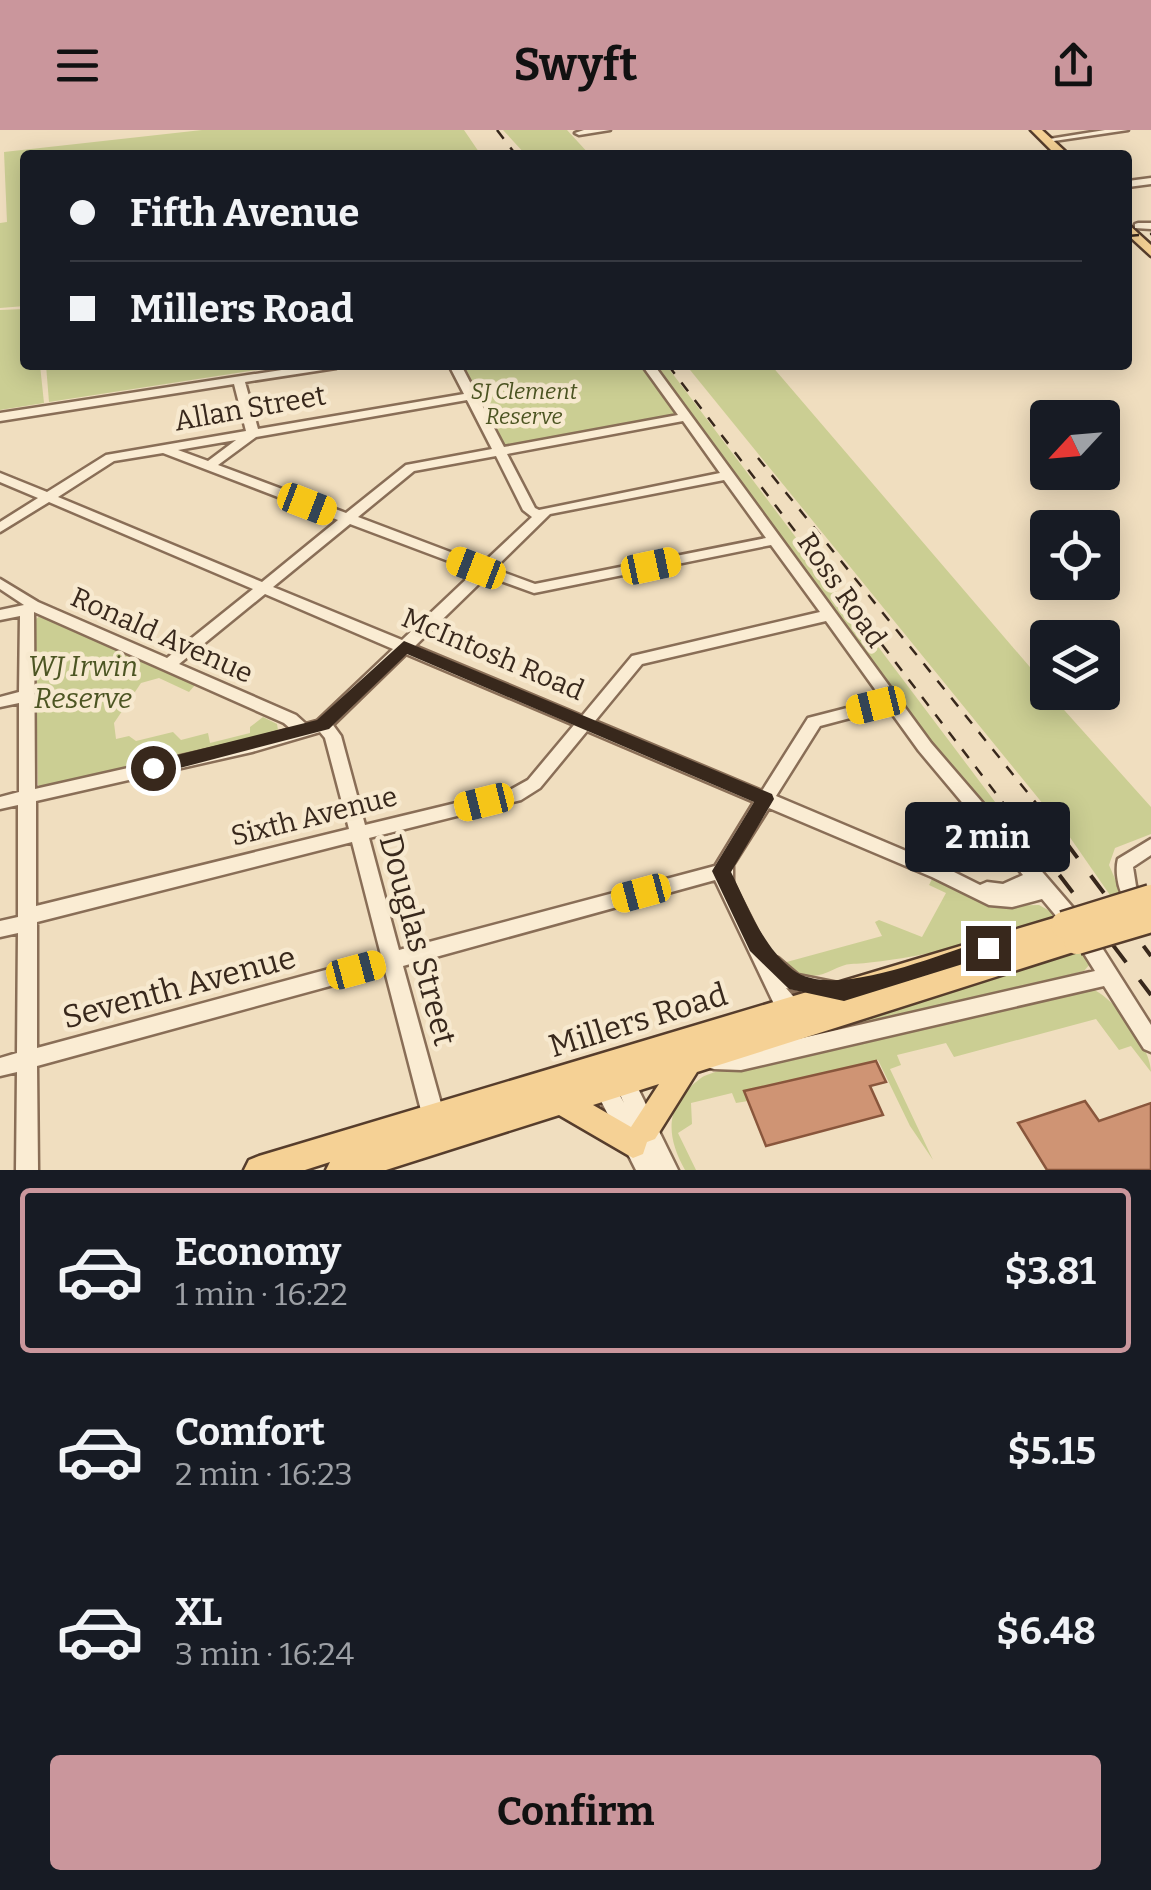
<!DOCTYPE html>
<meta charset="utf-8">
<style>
:root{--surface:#171b24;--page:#20242c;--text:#f1f3f6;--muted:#9ea1a6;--line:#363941;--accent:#ca969c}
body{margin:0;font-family:Bitter,serif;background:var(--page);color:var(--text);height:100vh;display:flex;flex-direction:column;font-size:38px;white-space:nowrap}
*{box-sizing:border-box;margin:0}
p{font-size:32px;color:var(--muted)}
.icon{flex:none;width:55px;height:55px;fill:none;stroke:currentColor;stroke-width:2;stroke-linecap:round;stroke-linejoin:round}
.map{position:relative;height:1040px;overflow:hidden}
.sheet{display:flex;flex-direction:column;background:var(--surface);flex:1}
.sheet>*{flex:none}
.top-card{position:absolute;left:20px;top:20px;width:1112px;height:220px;border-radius:10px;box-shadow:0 5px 25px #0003;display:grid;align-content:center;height:220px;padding:0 50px;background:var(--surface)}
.needle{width:65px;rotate:244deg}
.controls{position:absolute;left:1030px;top:270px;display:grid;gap:20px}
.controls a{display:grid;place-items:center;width:90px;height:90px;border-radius:10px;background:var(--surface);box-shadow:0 5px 25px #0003;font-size:50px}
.end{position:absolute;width:45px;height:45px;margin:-22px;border:12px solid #38281c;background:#fff;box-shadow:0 0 0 5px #fff}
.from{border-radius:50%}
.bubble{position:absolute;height:70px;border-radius:10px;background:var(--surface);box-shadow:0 5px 25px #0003;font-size:32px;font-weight:700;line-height:70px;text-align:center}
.car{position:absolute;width:30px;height:60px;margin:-30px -15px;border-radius:12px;box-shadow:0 0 8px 2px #0007;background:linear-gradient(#f5c518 24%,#345 0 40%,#f5c518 0 76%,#345 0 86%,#f5c518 0)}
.top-card b{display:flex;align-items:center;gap:35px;height:95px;font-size:38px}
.top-card b+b{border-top:2px solid var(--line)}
.top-card i{width:25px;height:25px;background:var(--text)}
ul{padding:18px 0 0;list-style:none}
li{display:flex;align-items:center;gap:30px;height:165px;margin:0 20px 15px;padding:0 30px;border:5px solid transparent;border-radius:10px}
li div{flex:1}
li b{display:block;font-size:38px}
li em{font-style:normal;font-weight:700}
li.selected{border-color:var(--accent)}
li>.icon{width:90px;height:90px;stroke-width:1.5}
.button{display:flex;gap:20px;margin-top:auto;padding:20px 50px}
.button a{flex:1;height:115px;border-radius:10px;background:var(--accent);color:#111;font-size:40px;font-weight:700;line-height:115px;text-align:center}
header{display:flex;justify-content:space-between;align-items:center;height:130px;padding:0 50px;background:var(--accent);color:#111;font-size:45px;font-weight:700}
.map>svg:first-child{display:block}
.green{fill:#cbce93}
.building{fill:#cf9474;stroke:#89563c;stroke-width:2.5}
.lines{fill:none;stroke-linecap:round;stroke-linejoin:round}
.minor-casing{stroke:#896e57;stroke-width:5}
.major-casing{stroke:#563d2c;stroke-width:5}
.minor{fill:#faecd3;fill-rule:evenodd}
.major{fill:#f5d195;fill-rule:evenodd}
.rail-far1{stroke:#38281c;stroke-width:2.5;stroke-dasharray:11 11;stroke-linecap:butt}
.rail{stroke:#38281c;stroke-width:4;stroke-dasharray:22 22;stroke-linecap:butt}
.major-bridge-casing{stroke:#563d2c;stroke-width:31;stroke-linecap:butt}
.major-bridge{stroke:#f5d195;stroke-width:26}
.route{fill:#38281c}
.labels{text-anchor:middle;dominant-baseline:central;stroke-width:9;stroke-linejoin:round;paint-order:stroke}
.far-park-label{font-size:22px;font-style:italic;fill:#4c5522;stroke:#f7e9cf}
.street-label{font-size:28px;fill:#38281c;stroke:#f7e9cf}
.park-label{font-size:28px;font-style:italic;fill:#4c5522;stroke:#f7e9cf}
.near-street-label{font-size:32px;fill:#38281c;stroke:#f7e9cf}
</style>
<header><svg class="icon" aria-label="menu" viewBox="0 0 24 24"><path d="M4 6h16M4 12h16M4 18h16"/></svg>Swyft<svg class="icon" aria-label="share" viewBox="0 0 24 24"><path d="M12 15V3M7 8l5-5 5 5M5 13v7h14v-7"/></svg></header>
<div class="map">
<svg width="1151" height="1040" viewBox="0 0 1151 1040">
<rect width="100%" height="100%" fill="#f0debf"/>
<!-- green -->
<path class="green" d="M202 0H464L481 25H25V176L0 178V93L7 92 4 22Z
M503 0H567L590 25H526Z
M25 179V235H40L44 273 0 280V180Z
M46 235H289L49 272Z
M462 235H641L678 285 504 316Z
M654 235H666L1026 713 1019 715 942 629Z
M686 235H771L1047 557 1048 562 1151 677V704L1115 718 1109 735 1122 765 1112 768 1069 706Z
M43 483 195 555 189 562 159 548 141 553 114 593 116 609 129 606 136 611 173 602 181 610 208 603 210 613 250 603V597L263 587 277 594 278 600 274 605 44 658 38 655 35 490Z
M932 749 996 776 1039 775 1057 785C1026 807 888 834 851 834 839 834 826 847 809 846 798 846 791 840 783 833L882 806 875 792 879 790 922 807 946 763 929 755Z
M1084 820 1090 834 1084 841 798 913 796 909Z
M1090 858C1114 866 1151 918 1151 942L1131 916 1119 920 1096 889 954 927 946 913 897 925 901 935 890 939 933 1030 910 996 878 930 745 961 748 971 736 973 732 963 691 973 692 994 678 1003 696 1040H685C665 1004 665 975 701 948 719 936 816 924 844 918 926 900 1007 876 1090 858Z"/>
<!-- building -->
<path class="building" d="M876 931 886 952 870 956 883 985 766 1016 744 961Z
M1085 971 1099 991 1151 973V1040H1047L1018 993Z"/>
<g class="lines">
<defs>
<path id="minor" d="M584 0H610L579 5 575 3Z
M1105 0H1128L1047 12 1043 10Z
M1151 48V54L1128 57V51Z
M1138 93H1151V99L1135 98V94Z
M314 235H342L336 238 245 252 258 299 464 264 449 235H461L504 317 678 285 642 235H654L931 613 1087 794 1151 895V922L1144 919 1104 856 741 940 714 939 707 937 704 930 707 923 714 921 741 922 1095 841 1073 806 1042 769 1012 777 989 775 932 747 769 678 733 735V753L770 826 778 828 798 845 848 855 851 861 848 867 841 870 786 858 806 881 803 887 796 890 789 887 774 874 715 750 403 836 445 988 442 995 434 998 426 995 423 988 385 841 37 936 38 1040H16L17 942 0 946V928L17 923 18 803 0 807V791L18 787V675L0 679V667L19 662V573L0 577V567L19 562 20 486 0 490V480L24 475 0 459V449L38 472 167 528 253 459 49 372 0 402V392L38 368 0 352V343L47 362 106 325 246 301 234 254 0 291V283ZM467 270 492 319 406 335 346 383 218 335 256 307ZM683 291 720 343 539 380 535 378 507 324ZM236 310 208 331 178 320ZM163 323 338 390 262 452 58 367 114 331ZM496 326 523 380 532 387 482 434 358 387 414 341ZM724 350 766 408 535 454 494 439 550 384ZM350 394 475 441 402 510 273 457ZM771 415 820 482 632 526 582 586 415 516 487 446 534 463ZM265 464 393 519 317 591 306 594 296 585 179 534ZM34 482 284 593 291 599 252 610 35 659ZM826 491 882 569 808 588 762 661 595 591 642 534ZM406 524 574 595 528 650 510 660 365 695 341 606 333 595ZM888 578 919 621 1023 745 1003 754 987 752 980 755 944 737 776 666 820 596ZM587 601 754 672 715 736 399 820 369 708 521 670 540 658ZM320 602 325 608 349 699 36 776V671L252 622ZM352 712 381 825 37 918V792Z
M1151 709V725L1133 737 1136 756 1150 776 1148 781C1123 786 1113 748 1118 729Z
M621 935 628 938 678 1040H636L591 951 594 944 601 941 608 944 624 973 611 945 614 938Z"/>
<path id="major" d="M1031 0H1042L1069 25H1056Z
M1128 94 1151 115V126L1128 105Z
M1064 785 1073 788 1076 795 1073 802 1086 804 1090 811 1086 818 697 942 655 1009 647 1012 643 1024 633 1028 559 985 386 1040H326L330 1032 305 1040H244L249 1030 259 1026ZM659 954 631 997 593 975Z"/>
</defs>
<!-- minor casing -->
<use href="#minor" class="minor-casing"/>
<!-- major casing -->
<use href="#major" class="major-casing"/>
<!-- minor -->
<use href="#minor" class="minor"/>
<!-- major -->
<use href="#major" class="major"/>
<!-- rail-far1 -->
<path class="rail-far1" d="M497 0 516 25
M1128 106 1151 104
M668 235 1007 678
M758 328 1040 678"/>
<!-- rail -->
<path class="rail" d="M1006 675 1151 865
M1038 675 1151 826"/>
<defs>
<path id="major-bridge" d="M1064 795 1151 768
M1077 811 1151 789"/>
</defs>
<!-- major-bridge casing -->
<use href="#major-bridge" class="major-bridge-casing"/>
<!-- major-bridge -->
<use href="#major-bridge" class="major-bridge"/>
</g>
<!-- route -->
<path class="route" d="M404 511 772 664 774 669 731 742C748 776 762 816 793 840 834 871 942 823 988 809L998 818 995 824 844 871 789 859 750 821 712 741 754 672 407 524 329 599 153 645 144 638 153 631 317 590Z"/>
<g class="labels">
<!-- far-park labels -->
<g class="far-park-label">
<text x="524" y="261">SJ Clement<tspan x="524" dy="25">Reserve</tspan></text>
</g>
<!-- street labels -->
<g class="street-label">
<text transform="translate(250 278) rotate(-10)">Allan Street</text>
<text transform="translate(842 460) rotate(55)">Ross Road</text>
<text transform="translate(162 505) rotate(24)">Ronald Avenue</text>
<text transform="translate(493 524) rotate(23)">McIntosh Road</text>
<text transform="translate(314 686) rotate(-14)">Sixth Avenue</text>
</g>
<!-- park labels -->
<g class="park-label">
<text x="83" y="536">WJ Irwin<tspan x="83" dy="32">Reserve</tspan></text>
</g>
<!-- near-street labels -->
<g class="near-street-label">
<text transform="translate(418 810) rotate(75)">Douglas Street</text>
<text transform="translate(179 857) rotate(-15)">Seventh Avenue</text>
<text transform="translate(638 890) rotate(-17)">Millers Road</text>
</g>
</g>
</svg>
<div class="controls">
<a><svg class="needle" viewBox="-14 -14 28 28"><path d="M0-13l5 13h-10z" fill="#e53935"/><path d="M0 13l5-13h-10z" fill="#9ea1a6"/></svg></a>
<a><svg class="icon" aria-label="locate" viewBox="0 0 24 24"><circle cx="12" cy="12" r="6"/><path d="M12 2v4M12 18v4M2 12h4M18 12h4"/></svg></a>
<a><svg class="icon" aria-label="layers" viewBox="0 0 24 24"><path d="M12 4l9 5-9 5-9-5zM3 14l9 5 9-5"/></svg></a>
</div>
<i class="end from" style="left:153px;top:638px"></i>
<i class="end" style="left:988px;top:818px"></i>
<div class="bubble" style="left:905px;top:672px;width:165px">2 min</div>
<i class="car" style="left:307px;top:374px;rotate:111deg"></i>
<i class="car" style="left:651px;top:436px;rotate:78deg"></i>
<i class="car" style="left:476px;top:438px;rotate:291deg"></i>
<i class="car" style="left:876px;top:575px;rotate:256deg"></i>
<i class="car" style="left:484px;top:672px;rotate:256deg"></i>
<i class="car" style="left:641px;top:763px;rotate:255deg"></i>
<i class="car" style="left:356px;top:840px;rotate:75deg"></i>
<div class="top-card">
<b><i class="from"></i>Fifth Avenue</b>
<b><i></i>Millers Road</b>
</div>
</div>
<section class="sheet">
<ul>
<li class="selected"><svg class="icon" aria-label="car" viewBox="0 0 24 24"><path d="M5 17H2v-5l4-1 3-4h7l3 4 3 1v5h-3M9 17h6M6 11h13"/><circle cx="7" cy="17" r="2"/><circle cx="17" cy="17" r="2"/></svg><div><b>Economy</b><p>1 min · 16:22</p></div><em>$3.81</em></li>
<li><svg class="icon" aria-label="car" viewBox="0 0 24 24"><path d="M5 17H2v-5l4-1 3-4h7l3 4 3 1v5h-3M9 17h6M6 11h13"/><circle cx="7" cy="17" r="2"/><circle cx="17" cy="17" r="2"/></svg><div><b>Comfort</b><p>2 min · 16:23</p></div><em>$5.15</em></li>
<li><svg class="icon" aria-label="car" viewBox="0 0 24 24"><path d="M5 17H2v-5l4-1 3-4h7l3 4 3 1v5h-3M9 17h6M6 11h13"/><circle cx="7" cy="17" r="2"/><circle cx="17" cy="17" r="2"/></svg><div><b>XL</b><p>3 min · 16:24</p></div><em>$6.48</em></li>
</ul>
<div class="button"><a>Confirm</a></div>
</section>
